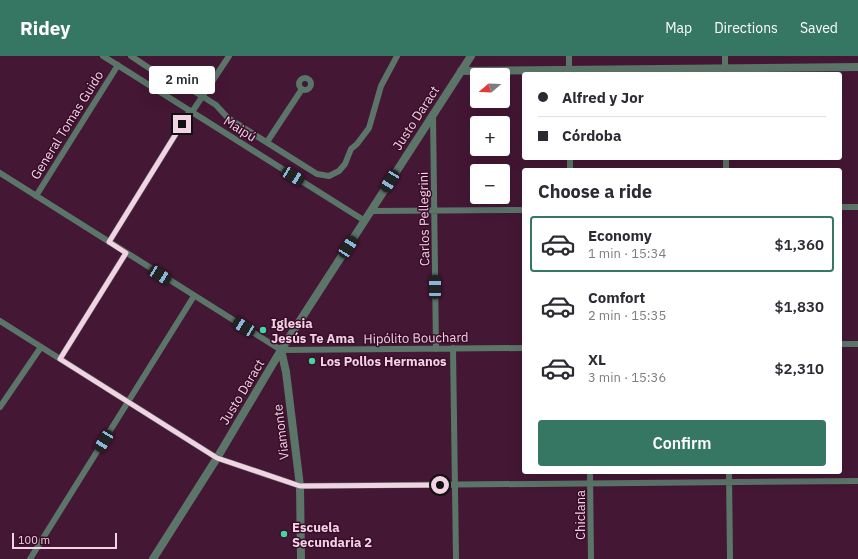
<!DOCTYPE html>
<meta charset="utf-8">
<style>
:root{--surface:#fff;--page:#f7f7f7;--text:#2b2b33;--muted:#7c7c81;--line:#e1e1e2;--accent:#367764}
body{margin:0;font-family:"IBM Plex Sans",sans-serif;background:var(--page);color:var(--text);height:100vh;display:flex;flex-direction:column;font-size:15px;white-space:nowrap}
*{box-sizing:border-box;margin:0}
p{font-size:13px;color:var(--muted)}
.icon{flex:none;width:22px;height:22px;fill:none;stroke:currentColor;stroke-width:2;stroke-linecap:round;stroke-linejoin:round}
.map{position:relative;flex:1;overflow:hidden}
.details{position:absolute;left:522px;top:112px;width:320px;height:306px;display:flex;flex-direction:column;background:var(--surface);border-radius:4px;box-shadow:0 4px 16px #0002}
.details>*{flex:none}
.top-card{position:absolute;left:522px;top:16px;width:320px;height:88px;border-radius:4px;box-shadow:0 4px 16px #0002;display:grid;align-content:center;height:88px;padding:0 16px;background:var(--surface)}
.needle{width:26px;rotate:251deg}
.fabs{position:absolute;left:470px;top:12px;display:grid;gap:8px}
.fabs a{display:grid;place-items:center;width:40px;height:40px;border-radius:4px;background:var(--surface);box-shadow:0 4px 16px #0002;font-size:20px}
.scale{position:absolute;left:12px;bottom:10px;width:105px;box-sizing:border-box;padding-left:4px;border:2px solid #f1d3e3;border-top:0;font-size:11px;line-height:14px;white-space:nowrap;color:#f1d3e3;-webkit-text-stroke:3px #390d2a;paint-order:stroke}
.end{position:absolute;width:18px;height:18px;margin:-9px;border:5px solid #f1d3e3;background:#111;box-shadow:0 0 0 2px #111}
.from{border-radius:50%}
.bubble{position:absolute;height:28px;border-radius:4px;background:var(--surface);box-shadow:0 4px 16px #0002;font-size:13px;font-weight:600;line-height:28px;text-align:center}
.car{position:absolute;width:12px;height:24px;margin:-12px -6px;border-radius:5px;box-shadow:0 0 3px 1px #0007;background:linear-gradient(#222 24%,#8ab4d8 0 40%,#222 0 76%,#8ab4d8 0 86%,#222 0)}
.top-card b{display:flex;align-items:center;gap:14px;height:38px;font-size:15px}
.top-card b+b{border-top:1px solid var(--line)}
.top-card i{width:10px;height:10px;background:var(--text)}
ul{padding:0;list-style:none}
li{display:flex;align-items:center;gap:12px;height:56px;margin:0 8px 6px;padding:0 8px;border:2px solid transparent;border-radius:4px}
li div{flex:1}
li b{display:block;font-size:15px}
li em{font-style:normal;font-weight:600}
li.selected{border-color:var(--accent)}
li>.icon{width:36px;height:36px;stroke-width:1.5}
h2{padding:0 16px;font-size:18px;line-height:48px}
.cta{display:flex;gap:8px;margin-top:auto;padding:8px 16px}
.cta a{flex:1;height:46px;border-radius:4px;background:var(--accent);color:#fff;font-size:16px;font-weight:600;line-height:46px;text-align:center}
header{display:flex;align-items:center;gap:24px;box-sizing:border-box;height:56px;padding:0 20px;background:var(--accent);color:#fff}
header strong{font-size:19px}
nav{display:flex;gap:22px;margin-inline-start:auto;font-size:14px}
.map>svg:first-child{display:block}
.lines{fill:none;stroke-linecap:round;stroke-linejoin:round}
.minor{stroke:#5b7569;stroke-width:6}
.tertiary{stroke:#5b7569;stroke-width:8}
.route{stroke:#f1d3e3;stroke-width:5}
.poi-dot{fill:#43d4a0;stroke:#390d2a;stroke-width:1.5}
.labels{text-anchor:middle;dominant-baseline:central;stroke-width:3;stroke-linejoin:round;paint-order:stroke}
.street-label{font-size:13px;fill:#f1d3e3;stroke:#390d2a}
.poi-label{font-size:13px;font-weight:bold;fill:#f1d3e3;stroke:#390d2a;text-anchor:start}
</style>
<header>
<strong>Ridey</strong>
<nav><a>Map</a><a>Directions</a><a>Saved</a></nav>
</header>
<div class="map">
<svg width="858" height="503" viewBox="0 0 858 503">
<rect width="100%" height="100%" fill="#441734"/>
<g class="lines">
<!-- minor -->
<path class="minor" d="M103 0 365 165
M131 0 161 20 186 30 216 49 228 62 317 118 329 120 339 115 345 108 351 93 357 88 369 72 381 30 397 0
M569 0V18
M725 0V18
M299 28a6 6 0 1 1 12 0a6 6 0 1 1-12 0Z
M192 56 229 0
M433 58 436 293
M267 86 302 33
M570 102V114
M726 102V114
M0 117 281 294 524 292
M36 140 118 9
M840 151H858
M371 155 524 154
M109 186 190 55
M0 265 217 402 300 430 858 425
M840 288H858
M453 292 456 503
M60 303 126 197
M0 351 41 291
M590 416 591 503
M729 416 730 503
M30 503 194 240"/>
<!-- tertiary -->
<path class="tertiary" d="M461 15 858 11
M281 294 286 316 300 430 301 503
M153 503 217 402 281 294 471 0"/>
</g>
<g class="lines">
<!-- route -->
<path class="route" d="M182 68 109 186 126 197 60 303 217 402 300 430 440 429"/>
</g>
<!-- markers -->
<g class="poi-dot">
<circle cx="263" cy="274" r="4"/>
<circle cx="312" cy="305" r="4"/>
<circle cx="284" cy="478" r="4"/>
</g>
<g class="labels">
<!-- street labels -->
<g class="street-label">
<text transform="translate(416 62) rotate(-57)">Justo Daract</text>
<text transform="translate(67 69) rotate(-58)">General Tomas Guido</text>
<text transform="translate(240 73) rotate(32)">Maipú</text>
<text transform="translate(424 163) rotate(-91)">Carlos Pellegrini</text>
<text transform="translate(416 282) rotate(-1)">Hipólito Bouchard</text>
<text transform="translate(242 336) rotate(-59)">Justo Daract</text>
<text transform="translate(281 376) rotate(-97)">Viamonte</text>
<text transform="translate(580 459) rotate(-90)">Chiclana</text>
</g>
<!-- poi labels -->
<g class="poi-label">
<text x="271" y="267">Iglesia<tspan x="271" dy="15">Jesús Te Ama</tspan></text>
<text x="320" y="305">Los Pollos Hermanos</text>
<text x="292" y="471">Escuela<tspan x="292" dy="15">Secundaria 2</tspan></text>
</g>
</g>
</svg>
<div class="fabs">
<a><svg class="needle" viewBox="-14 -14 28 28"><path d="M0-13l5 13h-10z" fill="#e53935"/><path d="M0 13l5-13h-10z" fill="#7c7c81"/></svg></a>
<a>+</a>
<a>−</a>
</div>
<div class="scale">100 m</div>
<i class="end from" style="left:440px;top:429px"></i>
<i class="end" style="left:182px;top:68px"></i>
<div class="bubble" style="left:149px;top:10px;width:66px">2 min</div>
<i class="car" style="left:293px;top:120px;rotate:122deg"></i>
<i class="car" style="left:390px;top:125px;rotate:212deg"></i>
<i class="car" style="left:348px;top:191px;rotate:33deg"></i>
<i class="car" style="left:160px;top:219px;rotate:122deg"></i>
<i class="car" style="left:435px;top:231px;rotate:0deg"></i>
<i class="car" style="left:244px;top:271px;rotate:302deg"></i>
<i class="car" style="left:104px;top:385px;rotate:212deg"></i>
<div class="top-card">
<b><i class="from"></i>Alfred y Jor</b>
<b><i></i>Córdoba</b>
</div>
<section class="details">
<h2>Choose a ride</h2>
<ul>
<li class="selected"><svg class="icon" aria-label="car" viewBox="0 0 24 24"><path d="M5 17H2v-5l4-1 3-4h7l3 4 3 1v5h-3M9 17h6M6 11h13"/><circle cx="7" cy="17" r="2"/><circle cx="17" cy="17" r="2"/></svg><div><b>Economy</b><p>1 min · 15:34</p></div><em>$1,360</em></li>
<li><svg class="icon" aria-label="car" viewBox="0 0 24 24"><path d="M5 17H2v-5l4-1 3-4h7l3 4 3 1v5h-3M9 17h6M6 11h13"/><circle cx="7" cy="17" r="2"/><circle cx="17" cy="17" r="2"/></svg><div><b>Comfort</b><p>2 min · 15:35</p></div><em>$1,830</em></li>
<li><svg class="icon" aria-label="car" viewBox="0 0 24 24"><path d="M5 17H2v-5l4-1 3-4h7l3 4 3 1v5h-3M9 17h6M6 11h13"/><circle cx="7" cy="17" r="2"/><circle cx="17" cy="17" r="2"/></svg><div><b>XL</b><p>3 min · 15:36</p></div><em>$2,310</em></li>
</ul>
<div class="cta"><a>Confirm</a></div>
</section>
</div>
